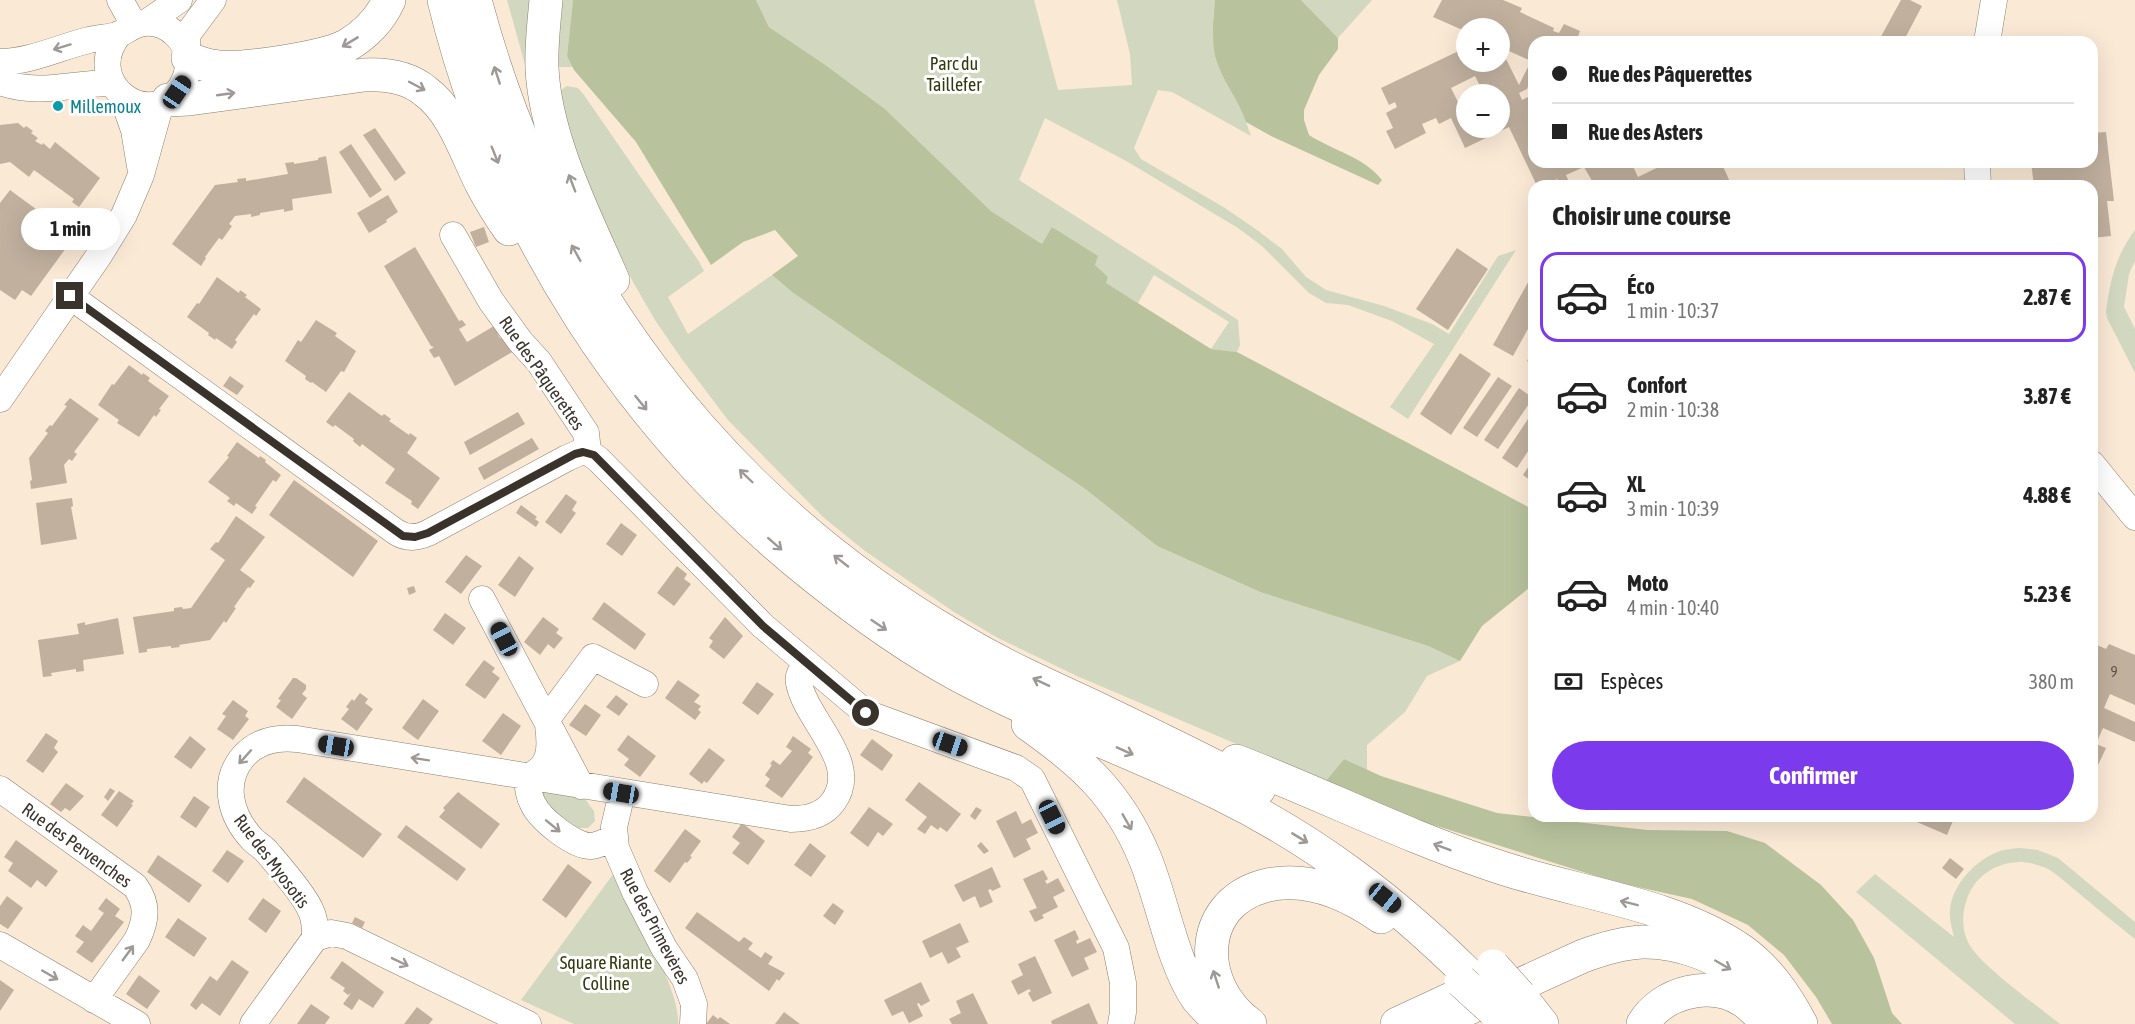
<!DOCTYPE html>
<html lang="fr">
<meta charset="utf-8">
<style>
:root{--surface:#fff;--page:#f6f6f6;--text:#222;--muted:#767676;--line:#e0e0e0;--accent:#7c3aed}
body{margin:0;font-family:"Asap Condensed",sans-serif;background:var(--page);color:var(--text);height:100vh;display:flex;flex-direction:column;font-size:22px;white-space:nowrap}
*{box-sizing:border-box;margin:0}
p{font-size:20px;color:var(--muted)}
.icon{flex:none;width:33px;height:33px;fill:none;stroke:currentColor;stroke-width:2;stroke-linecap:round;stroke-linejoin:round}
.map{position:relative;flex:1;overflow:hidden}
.details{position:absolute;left:1528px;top:180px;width:570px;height:642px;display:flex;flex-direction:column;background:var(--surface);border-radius:18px;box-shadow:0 6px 24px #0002}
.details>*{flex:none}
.guide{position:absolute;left:1528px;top:36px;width:570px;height:132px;border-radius:18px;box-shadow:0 6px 24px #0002;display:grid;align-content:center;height:132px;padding:0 24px;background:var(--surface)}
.controls{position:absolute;left:1456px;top:18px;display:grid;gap:12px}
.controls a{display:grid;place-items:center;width:54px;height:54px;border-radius:50%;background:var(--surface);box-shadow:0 6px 24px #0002;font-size:30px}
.end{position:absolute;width:27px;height:27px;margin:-14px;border:8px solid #3a332c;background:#fff;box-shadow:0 0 0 3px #fff}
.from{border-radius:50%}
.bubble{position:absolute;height:42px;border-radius:21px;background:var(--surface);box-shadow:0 6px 24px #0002;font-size:20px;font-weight:700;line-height:42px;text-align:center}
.car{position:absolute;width:18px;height:36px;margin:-18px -9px;border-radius:8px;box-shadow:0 0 4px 2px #0007;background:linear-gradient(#222 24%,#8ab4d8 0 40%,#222 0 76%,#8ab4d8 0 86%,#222 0)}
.guide b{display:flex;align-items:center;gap:21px;height:57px;font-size:22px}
.guide b+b{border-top:2px solid var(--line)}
.guide i{width:15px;height:15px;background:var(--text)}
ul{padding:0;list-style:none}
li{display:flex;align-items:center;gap:18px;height:90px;margin:0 12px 9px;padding:0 12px;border:3px solid transparent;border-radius:18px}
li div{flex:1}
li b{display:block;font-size:22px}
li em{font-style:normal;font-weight:700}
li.on{border-color:var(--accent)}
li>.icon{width:54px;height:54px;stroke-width:1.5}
h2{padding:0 24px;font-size:27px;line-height:72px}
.pay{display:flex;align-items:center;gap:15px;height:66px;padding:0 24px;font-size:22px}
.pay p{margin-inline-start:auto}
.primary-button{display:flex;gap:12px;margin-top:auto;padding:12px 24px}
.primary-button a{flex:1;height:69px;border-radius:36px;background:var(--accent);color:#fff;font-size:24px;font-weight:700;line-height:69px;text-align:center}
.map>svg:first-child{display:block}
.green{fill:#d1d8bf}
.forest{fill:#b8c39d}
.building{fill:#c1b09e;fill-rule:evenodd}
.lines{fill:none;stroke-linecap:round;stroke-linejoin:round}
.minor-casing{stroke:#8e7e6d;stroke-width:27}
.highway-casing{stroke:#8e7e6d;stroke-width:34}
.minor{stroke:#fff;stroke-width:26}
.highway{stroke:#fff;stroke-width:33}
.highway-bridge-casing{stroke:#8e7e6d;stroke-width:34;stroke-linecap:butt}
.highway-bridge{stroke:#fff;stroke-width:33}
.oneway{stroke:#9c9996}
.route{stroke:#3a332c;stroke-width:8}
.culture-dot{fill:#0f9aa8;stroke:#fff;stroke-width:2}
.labels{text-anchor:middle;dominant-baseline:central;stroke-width:6;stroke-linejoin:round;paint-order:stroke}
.number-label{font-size:15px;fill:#5c5248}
.park-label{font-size:18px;fill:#313a0e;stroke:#fff}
.culture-label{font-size:18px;fill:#0d838f;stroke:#fff;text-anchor:start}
.street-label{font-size:18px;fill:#3a332c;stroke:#fff}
</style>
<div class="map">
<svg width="2135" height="1024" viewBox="0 0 2135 1024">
<rect width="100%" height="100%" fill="#fae9d5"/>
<!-- green -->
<path class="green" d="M507 0H538L532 90Z
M559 0H573L567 56 573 67H557Z
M756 0H1034L1058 90 1132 85 1130 54 1117 0H1215L1213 17 1224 77 1241 108 1251 136 1172 92 1158 90 1134 148 1141 159 1225 208 1257 230 1282 249 1306 277 1326 290 1384 306 1432 324 1449 334 1498 256 1516 250 1408 419 1390 407 1434 344 1392 321 1348 305 1326 303 1309 293 1262 246 1238 228 1128 162 1045 118 1019 180 1238 320 1240 345 1237 352 1211 349 1229 322 1154 275 1138 303 1105 283 1108 277 1053 227 1042 244 991 211 885 109 824 64 769 27Z
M1301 0H1372L1338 38Z
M567 86 578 88 584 95 698 260 704 271 668 297 688 334 772 275 792 292 883 355 1084 488 1157 546 1260 592 1428 646 1460 661 1427 676 1405 712 1367 745V770L1344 759 1325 782 1077 676 998 638 954 612 865 551 823 517 728 420 681 358 655 320 633 282 596 203 567 131 558 92Z
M2135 230V261L2129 274 2124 307 2135 329V373L2107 318 2106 312C2110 280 2116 255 2135 230Z
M539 791 585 799 594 811 595 821 588 828H577L539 803Z
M2019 848 2038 850 2058 858 2135 922V939C2115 923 2095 907 2075 890 2066 883 2056 873 2046 868 2025 859 2005 860 1986 873 1976 880 1969 891 1966 902 1962 915 1962 930 1968 942 1978 964 2039 1007 2060 1024H2015L1856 892 1875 874 1954 937C1952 929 1949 919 1950 910 1952 884 1977 859 2000 851 2006 849 2013 849 2019 848Z
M614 873C631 907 681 989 678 1024H574L521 1000Z"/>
<!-- forest -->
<path class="forest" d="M573 0H756L769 27 824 64 885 109 991 211 1042 244 1052 227 1098 256 1095 265 1108 277 1106 283 1211 349 1237 352 1534 510V584L1482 626 1460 661 1428 646 1260 592 1157 546 1084 488 883 355 792 292 772 275 798 256 775 230 743 242 711 265 636 142 574 70 567 56Z
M1215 0H1301L1338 38V49L1319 75 1304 110V120L1309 135C1334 151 1364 157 1382 180L1378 185 1271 136 1246 122C1239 101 1224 83 1217 62 1211 47 1213 17 1215 0Z
M1344 759 1381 776 1497 813 1647 830 1727 831 1765 843 1821 885 1853 920 1874 958 1892 1013 1902 1024H1832L1816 997 1784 955 1748 925 1692 899 1615 882 1389 811 1325 782Z"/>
<!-- building -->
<path class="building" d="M1442 0H1503L1522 8 1520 12 1554 28 1553 31 1559 33 1564 24 1580 31 1576 42H1534V72L1527 89 1519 93 1522 100 1534 94V162H1631L1638 177 1669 162H1721L1731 184 1727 186H1595L1584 167 1566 175 1569 182 1560 186 1557 179 1543 186H1537L1509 127 1465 148 1451 118 1439 124 1436 118 1422 124 1426 133 1395 149 1386 131 1393 128 1386 113 1397 107 1395 102 1389 105 1381 88 1467 47V62H1491L1492 63 1500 62 1505 57 1519 85 1531 61 1500 47V28H1467V32L1433 17ZM1475 76 1484 94H1500V128H1467V110L1463 112 1451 88Z
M1901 0H1910L1922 6 1903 42H1878Z
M64 103V107L53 108V104Z
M18 123 24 128 26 126 33 131 31 133 38 138 35 141 42 145 43 143 50 149 55 142 100 178 79 207 72 202 74 199 34 170 29 177 10 162 0 164V125Z
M375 128 406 173 395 181 363 135Z
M2106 132 2114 201H2107L2111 236 2092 238V186H2034L2031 162H2092V133Z
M351 144 382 190 370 198 339 152Z
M326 156 332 193 292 199 293 210 284 212V209L260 213V215L251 217V214L235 216 229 224 232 226 222 240 219 238 205 257 206 258 201 266 172 244 215 185 238 182 237 179 246 178V181L288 174 285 163 294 162V164L318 160V158Z
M1801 162H1816L1804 168Z
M10 190 74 237 31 296 22 290 15 300 0 290V203Z
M388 195 398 212 386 220 387 222 369 233 357 213Z
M484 227 489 242 476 247 470 232Z
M415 247 459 321 462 320 466 325 459 329 467 342 494 326 500 338 505 335 514 351 455 386 439 356 434 358 429 350 434 347 431 346 384 266Z
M1457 248 1488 269 1448 330 1416 309Z
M217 277 239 293 240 290 247 295 245 297 261 309 256 316 254 314 235 340 237 342 232 349 216 338 215 340 208 335 209 333 187 317 197 303 199 304Z
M1531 277 1534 279V318L1513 356 1493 345Z
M316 320 337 333 335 336 356 351 344 372 341 371 326 392 312 382 311 383 305 379 306 376 285 361 298 340 301 342Z
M1534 349V366L1527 361Z
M1460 353 1491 374 1451 435 1420 414Z
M129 365 142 375 143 373 150 378 148 381 169 396 159 409 161 410 156 417 154 415 139 437 117 423 119 420 98 405 112 384 114 385Z
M230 376 244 386 237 395 223 386Z
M1498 377 1512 386 1477 437 1463 428Z
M1519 388 1533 398 1498 449 1484 440Z
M349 392 382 416 384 414 391 419 389 421 409 435 410 433 417 438 407 453 440 478 418 509 411 504 412 501 385 483 395 469 362 444 360 447 353 441 354 439 335 425 333 427 326 422Z
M70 398 99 419 74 452 77 454 72 461 69 459 64 465 67 483 31 489 30 481 32 480 29 458 48 433 45 431 50 425 52 426 67 406 64 405Z
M1534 410V442L1517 468 1502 458Z
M518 412 525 424 470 455 464 442Z
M532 438 539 449 484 480 478 468Z
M237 442 259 458 260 456 266 460 265 462 281 475 276 482 273 480 255 506 257 507 252 514 236 503 234 506 227 501 230 498 208 482 229 457 227 456Z
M1534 458V483L1523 475Z
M294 480 378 541 353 577 269 515Z
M566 494 577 502 572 510 576 513 561 534 545 522Z
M72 498 73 506 71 507 77 539 41 545 36 503Z
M521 505 537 517 535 519 539 522 536 527 516 513Z
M236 516 265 537 240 570 255 581 250 588 248 587 234 607 236 608 226 623 224 621 210 640 179 645 180 647 171 648V646L147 649V652L139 653 133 617 174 611V608L182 607 183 609 191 608 225 560 210 549 216 542 218 543Z
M621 523 637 535 622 556 606 544Z
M466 555 482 566 461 594 445 582Z
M519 556 534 568 515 597 498 585Z
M677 566 687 574 684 579 691 584 674 606 657 593Z
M414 586 416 592 409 595 407 588Z
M604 602 646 634 635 650 592 619Z
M445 613 466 628 453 645 433 630Z
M543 617 559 629 556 633 563 638 554 649 548 644 540 655 524 642Z
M725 617 743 636 724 659 709 647 713 641 709 638Z
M118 618 124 654 83 660 84 671 76 672V669L51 673 52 676 43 677 38 640 79 634 77 624 85 622V625Z
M2109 644 2135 655V705L2110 694 2104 708 2135 722V742L2103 728 2096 744 2106 748 2092 778V646L2097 645 2106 649Z
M484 660 495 668 492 672 500 678 485 699 465 685Z
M293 678H296L306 685V689L302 694 307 698 292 719 276 707 281 700 278 699Z
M678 680 700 695 694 702 701 706 698 710 701 712 695 720 665 698Z
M757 682 774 694 758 715 742 703Z
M360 693 368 699 365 703 373 709 357 731 341 719 349 709 346 707 352 699 354 701Z
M616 695 628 704 619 716 606 707Z
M423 699 439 711 418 740 402 728Z
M233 700 248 711 245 716 249 719 233 740 217 729 226 716 222 714Z
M585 704 601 715 586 736 569 725Z
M503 713 521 726 501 755 482 741Z
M46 733 58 741 54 748 58 752 43 773 26 761Z
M628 735 656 756 640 777 624 765 629 759 617 750Z
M190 736 206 749 191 769 174 757Z
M793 736 811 749 808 753 813 757 782 798 765 786 770 779 765 775 772 765 770 764 773 760 780 765 792 751 786 747Z
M872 739 893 755 882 771 860 755Z
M709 748 725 760 707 783 704 781 702 784 689 774Z
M304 777 382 834 363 858 286 802Z
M919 782 961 814 947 832 940 827 938 830 931 825 925 834 917 829 927 817 905 800Z
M66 783 84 796 70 811 65 808 61 812 50 804Z
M110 788 115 791 108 801 104 797Z
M119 791 134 801 131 804 133 805 117 827 101 815Z
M458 792 500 824 481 849 439 817 445 810 443 808Z
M194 796 210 807 196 828 180 817Z
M869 807 893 824 883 836 878 832 868 847 850 833Z
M976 807 982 810 975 820 970 816Z
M1016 811 1022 824 1031 819 1038 833 1026 839 1031 849 1014 858 996 821Z
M1903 816H1955L1947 835Z
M742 823 765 841 748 865 732 853 740 843 732 837Z
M406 825 466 869 457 881 397 837Z
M685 829 701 841 690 856 692 857 687 863 685 862 670 883 654 871Z
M16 840 58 871 46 887 37 880 31 888 8 871 13 863 4 857Z
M981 842 989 851 984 854 977 846Z
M810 843 826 856 811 877 794 865Z
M227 850 244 861 228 883 212 871Z
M158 855 202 885 189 903 147 872Z
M1950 858 1964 869 1956 879 1942 868Z
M568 864 592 882 566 918 542 900Z
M992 867 1001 887 992 891 991 889 988 890 993 902 980 908 975 896 963 902 954 885Z
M1043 870 1048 879 1045 881 1047 884 1058 878 1065 891 1053 897 1058 907 1042 915 1044 918 1035 922 1029 911 1037 908 1023 879Z
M7 896 23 908 8 929 0 924V906Z
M106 898 120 909 115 916 124 922 92 963 76 952 84 942 75 936 83 925 91 931 104 913 98 909Z
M263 898 281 911 266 933 248 919Z
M833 903 844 911 835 925 823 916Z
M697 912 739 942 744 937 753 943 748 949 761 958 765 952 773 957 768 964 785 973 779 981 777 979 769 991 685 928Z
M355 917 365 922 362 928 352 923Z
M178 918 207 938 194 957 165 937Z
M960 923 969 942 956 948 961 957 948 964 942 952 930 958 922 941Z
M1075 930 1079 939 1076 941 1077 944 1090 938 1097 952 1084 958 1089 969 1072 977 1054 940Z
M1035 956 1052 993 1033 1002 1028 993 1031 991 1029 989 1018 995 1011 981 1023 975 1018 964Z
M232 960 249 972 220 1016 202 1003 196 1010 190 1005 210 976 217 981Z
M342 961 384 992 373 1008 359 999 352 1010 343 1004 351 993 348 995 343 991 345 988 330 978Z
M139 975 160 991 147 1009 126 994Z
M0 980 14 990 0 1011Z
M921 982 930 1001 921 1006 919 1003 917 1004 923 1016 909 1023 903 1011 892 1016 884 1000Z
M973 993 988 1024H952L949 1019 961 1013 956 1001Z
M1089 1003 1098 1024H1052L1051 1021Z
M311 1004 330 1017 325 1024H297Z
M417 1007 433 1019 429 1024H404Z
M784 1012 800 1024H775Z
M713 1015 718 1019 720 1017 730 1024H706Z"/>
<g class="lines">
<defs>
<path id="minor" d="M120 0 134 25
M146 23 179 0
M1987 42 1994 0
M187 52V35L213 0
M0 62C30 62 60 47 89 40 98 37 111 38 120 34 129 29 134 24 145 23 155 22 166 26 174 33 184 41 188 53 188 65 188 73 185 80 181 87 150 133 80 83 119 34
M0 82C40 96 71 83 111 83
M122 96 134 130 140 166
M1977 162 1978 186
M453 235 491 301 520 341 539 362 586 433 588 452 598 459 763 626 866 713 1016 768 1032 779 1116 948 1123 983V1012L1121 1024
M70 296 396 532C407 539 417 538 428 533L567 458 583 451 588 452
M0 399 100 254 124 215 141 175 161 103
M2092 464 2135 517
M482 599 581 786
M547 719 593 657 645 684
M548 725C551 747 552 767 527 777 528 787 528 795 533 804 540 819 574 847 592 846 599 845 607 841 614 838
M0 789 135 886C148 904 147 919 137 940L94 1000
M622 793 614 827 616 848 635 892 664 948 685 979 694 1004 693 1024
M315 938 331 933 347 936 528 1024
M0 945 137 1024
M253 1024 315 938C315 928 315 919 311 911 304 894 279 866 267 852 263 847 257 844 253 840 231 817 221 783 243 757 257 741 277 737 297 739L791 819C807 819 823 816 833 802 862 763 806 721 799 683 797 675 802 669 807 663"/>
<path id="highway" d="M444 0C499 226 630 429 812 575 858 612 906 647 958 675 1042 720 1134 752 1220 794 1316 841 1394 901 1470 976
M475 0C547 272 713 496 957 638 1000 664 1046 685 1092 706 1148 733 1204 760 1259 789
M546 0C544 23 541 45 542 68 545 138 585 216 613 280
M188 58C198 63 208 66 219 67 247 69 322 58 346 46 365 35 380 20 389 0
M168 100 189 99 364 75C385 74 408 77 425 91 454 112 466 154 482 185 490 200 499 215 509 229
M1028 724C1082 762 1118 794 1144 856 1162 898 1172 962 1197 998 1204 1007 1214 1016 1223 1024
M1236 761C1322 794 1405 836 1493 865 1573 893 1671 902 1741 950 1768 969 1786 996 1801 1024
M1520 996 1542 1024
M1499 1007 1513 1024
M1250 1024C1198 987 1195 905 1264 886 1306 875 1348 894 1381 917
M1397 1024 1451 999
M1434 1024 1583 956C1602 949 1621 943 1642 942 1677 941 1720 956 1745 980 1757 993 1765 1008 1772 1024
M1643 1024C1662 992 1710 980 1742 1000 1749 1004 1754 1010 1760 1015"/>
</defs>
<!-- minor casing -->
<use href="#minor" class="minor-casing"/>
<!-- highway casing -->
<use href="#highway" class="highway-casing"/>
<!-- minor -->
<use href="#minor" class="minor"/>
<!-- highway -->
<use href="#highway" class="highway"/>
<defs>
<path id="highway-bridge" d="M1493 966 1520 996
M1461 981 1493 1010"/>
</defs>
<!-- highway-bridge casing -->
<use href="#highway-bridge" class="highway-bridge-casing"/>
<!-- highway-bridge -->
<use href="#highway-bridge" class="highway-bridge"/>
</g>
<!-- one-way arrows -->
<defs><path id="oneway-shaft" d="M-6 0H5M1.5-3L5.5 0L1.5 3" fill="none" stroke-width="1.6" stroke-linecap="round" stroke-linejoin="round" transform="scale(1.5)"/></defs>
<g class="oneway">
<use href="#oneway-shaft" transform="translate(350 42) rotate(149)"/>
<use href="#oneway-shaft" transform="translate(62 47) rotate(163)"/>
<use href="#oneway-shaft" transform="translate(497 75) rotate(-108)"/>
<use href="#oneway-shaft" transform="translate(417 86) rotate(28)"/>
<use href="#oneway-shaft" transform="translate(226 94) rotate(-8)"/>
<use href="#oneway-shaft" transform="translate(495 155) rotate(68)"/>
<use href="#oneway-shaft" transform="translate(572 183) rotate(-111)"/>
<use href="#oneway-shaft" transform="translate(576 253) rotate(-119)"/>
<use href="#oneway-shaft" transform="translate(641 403) rotate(51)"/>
<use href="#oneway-shaft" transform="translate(746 476) rotate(-136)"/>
<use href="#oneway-shaft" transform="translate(775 544) rotate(41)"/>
<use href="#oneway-shaft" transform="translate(841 561) rotate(-142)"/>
<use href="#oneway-shaft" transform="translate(879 625) rotate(34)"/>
<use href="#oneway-shaft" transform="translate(1041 682) rotate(-155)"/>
<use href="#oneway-shaft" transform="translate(1125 751) rotate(24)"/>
<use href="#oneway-shaft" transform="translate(245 757) rotate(132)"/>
<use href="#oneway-shaft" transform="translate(420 759) rotate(-171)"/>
<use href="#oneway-shaft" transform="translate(1127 822) rotate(60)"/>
<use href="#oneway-shaft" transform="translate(553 826) rotate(39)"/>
<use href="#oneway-shaft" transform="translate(1300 838) rotate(31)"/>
<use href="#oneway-shaft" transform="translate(1442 847) rotate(-159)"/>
<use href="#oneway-shaft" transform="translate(1629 903) rotate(-166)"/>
<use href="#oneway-shaft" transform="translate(128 953) rotate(-54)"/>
<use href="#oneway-shaft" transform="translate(400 962) rotate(26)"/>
<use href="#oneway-shaft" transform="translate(1723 965) rotate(30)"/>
<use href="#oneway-shaft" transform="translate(50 975) rotate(30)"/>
<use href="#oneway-shaft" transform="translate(1216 979) rotate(-108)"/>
</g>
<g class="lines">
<!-- route -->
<path class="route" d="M70 296 403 536 415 537 428 533 575 454 583 452 594 455 763 626 866 713"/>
</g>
<!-- markers -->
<circle class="culture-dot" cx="58" cy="106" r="6"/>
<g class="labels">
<!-- number labels -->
<g class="number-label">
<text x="2114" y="671">9</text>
</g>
<!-- park labels -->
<g class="park-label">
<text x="954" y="63">Parc du<tspan x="954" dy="21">Taillefer</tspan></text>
<text x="606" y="962">Square Riante<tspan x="606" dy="21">Colline</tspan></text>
</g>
<!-- culture labels -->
<g class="culture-label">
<text x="70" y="106">Millemoux</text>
</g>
<!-- street labels -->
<g class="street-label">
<text transform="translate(542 373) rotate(55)">Rue des Pâquerettes</text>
<text transform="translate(77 845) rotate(36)">Rue des Pervenches</text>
<text transform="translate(272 861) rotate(53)">Rue des Myosotis</text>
<text transform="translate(655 926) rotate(62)">Rue des Primevères</text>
</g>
</g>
</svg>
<div class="controls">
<a>+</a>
<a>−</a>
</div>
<i class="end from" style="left:866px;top:713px"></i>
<i class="end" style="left:70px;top:296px"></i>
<div class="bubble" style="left:21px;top:208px;width:99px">1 min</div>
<i class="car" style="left:177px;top:92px;rotate:34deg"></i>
<i class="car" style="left:504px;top:639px;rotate:332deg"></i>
<i class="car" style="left:950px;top:744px;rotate:109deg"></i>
<i class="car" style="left:336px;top:746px;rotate:280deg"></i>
<i class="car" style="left:621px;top:793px;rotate:280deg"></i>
<i class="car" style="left:1052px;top:817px;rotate:154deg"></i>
<i class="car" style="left:1385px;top:898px;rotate:129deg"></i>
<div class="guide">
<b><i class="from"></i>Rue des Pâquerettes</b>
<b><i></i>Rue des Asters</b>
</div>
<section class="details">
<h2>Choisir une course</h2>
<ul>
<li class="on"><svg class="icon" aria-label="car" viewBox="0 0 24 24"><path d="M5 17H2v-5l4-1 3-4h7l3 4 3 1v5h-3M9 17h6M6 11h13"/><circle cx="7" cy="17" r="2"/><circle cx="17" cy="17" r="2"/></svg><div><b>Éco</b><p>1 min · 10:37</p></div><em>2.87 €</em></li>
<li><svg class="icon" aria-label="car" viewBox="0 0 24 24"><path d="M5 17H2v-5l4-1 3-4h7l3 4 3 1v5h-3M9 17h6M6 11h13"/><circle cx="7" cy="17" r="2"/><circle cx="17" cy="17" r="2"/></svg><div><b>Confort</b><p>2 min · 10:38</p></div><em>3.87 €</em></li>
<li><svg class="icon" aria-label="car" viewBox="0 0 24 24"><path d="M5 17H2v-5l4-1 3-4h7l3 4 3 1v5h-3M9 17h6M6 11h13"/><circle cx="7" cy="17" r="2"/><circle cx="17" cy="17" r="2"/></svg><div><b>XL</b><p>3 min · 10:39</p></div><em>4.88 €</em></li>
<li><svg class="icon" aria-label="car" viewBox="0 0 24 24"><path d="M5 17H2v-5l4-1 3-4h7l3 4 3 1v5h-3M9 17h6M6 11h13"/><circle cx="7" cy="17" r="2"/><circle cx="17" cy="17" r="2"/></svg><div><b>Moto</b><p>4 min · 10:40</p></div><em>5.23 €</em></li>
</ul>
<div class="pay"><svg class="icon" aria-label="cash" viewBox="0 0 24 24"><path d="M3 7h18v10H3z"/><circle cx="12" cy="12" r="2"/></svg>Espèces<p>380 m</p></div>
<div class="primary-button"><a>Confirmer</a></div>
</section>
</div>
